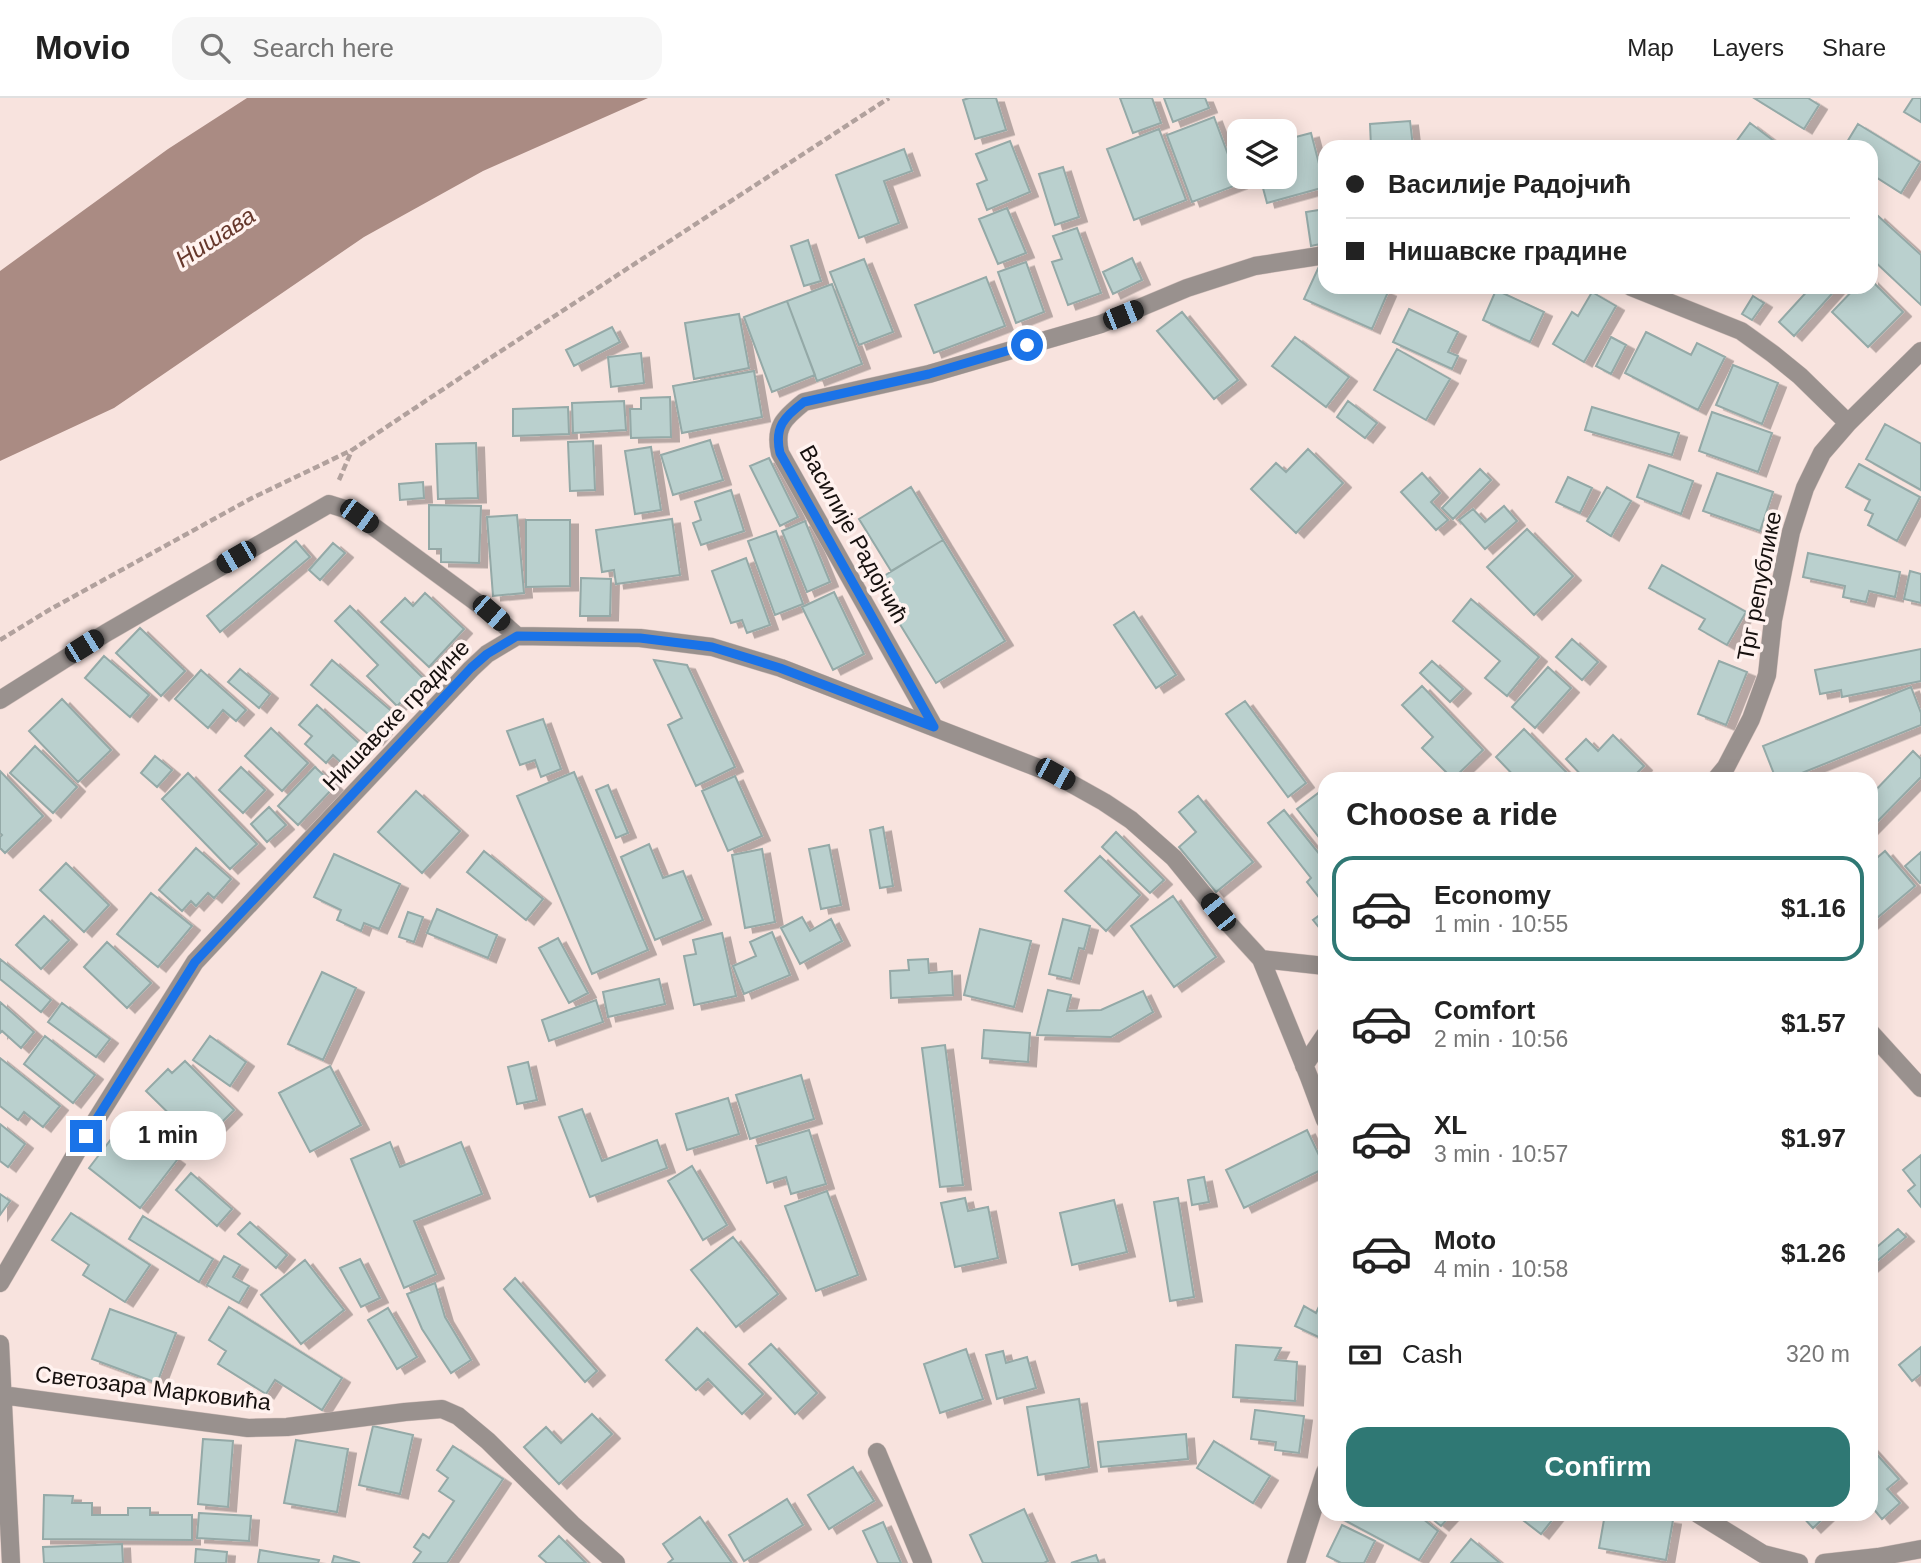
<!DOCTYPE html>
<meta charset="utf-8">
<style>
:root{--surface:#fff;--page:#f6f6f6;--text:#222;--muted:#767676;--line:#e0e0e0;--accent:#2f7874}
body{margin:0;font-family:Helvetica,sans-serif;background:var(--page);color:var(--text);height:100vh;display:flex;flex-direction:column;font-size:26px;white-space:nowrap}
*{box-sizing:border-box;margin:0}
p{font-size:23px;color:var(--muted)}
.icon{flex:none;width:38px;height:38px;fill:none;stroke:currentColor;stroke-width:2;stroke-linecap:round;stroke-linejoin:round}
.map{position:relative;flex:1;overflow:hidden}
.details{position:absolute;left:1318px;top:674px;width:560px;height:749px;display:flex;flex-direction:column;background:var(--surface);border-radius:21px;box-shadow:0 4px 18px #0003}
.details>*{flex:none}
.guide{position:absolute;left:1318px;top:42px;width:560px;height:154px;border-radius:21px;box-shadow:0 4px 18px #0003;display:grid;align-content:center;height:154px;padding:0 28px;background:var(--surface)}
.fabs{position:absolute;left:1227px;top:21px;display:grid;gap:14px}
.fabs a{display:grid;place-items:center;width:70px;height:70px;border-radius:14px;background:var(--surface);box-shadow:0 4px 18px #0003;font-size:35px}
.end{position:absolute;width:32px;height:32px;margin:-16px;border:9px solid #1a73e8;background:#fff;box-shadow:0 0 0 4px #fff}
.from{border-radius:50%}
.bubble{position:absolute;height:49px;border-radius:21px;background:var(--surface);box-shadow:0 4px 18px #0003;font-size:23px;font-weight:700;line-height:49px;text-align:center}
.car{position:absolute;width:21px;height:42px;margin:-21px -10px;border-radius:9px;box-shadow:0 0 5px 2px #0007;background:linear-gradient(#222 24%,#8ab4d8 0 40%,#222 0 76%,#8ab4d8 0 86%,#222 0)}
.guide b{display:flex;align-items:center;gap:24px;height:66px;font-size:26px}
.guide b+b{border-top:2px solid var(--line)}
.guide i{width:18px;height:18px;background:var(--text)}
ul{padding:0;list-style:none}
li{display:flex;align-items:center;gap:21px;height:105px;margin:0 14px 10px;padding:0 14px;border:4px solid transparent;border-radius:21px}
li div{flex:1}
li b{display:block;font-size:26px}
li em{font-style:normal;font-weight:700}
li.active{border-color:var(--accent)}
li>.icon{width:63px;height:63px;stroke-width:1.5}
h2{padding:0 28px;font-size:32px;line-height:84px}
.pay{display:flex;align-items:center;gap:18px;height:77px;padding:0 28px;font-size:26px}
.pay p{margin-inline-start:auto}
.button{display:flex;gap:14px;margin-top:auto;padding:14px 28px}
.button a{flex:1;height:80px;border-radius:21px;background:var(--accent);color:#fff;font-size:28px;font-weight:700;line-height:80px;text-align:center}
header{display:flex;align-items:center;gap:42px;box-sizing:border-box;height:98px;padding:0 35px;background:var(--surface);border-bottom:2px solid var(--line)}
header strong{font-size:33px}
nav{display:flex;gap:38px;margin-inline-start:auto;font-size:24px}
.search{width:490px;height:63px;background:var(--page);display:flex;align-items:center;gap:18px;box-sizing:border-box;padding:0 24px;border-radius:21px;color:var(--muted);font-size:26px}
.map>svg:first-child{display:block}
.water{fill:#aa8b83}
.building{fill:#bad0ce;stroke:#94a9a7;stroke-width:2;filter:url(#shadow)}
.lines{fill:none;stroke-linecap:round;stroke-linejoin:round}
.minor-casing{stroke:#d4c1bd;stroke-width:19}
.tertiary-casing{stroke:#d4c1bd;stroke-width:19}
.path{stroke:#b1a19d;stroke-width:4.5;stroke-dasharray:7 3.5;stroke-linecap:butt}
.minor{stroke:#99918e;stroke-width:18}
.tertiary{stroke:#99918e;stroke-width:18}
.route{stroke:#1a73e8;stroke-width:9}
.labels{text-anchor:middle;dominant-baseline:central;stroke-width:7;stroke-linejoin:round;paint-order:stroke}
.street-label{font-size:23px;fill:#16100e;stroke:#fff2ef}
.water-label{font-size:24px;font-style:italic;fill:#66372b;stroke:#fff2ef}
</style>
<header>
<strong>Movio</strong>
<div class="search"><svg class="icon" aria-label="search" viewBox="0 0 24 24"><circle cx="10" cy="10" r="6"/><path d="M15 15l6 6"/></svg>Search here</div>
<nav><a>Map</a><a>Layers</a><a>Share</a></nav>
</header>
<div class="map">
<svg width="1921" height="1465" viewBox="0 0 1921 1465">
<defs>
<filter id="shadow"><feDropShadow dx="8" dy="4.5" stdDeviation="0" flood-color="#0004"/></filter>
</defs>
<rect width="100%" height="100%" fill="#f8e3de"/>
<!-- water -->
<path class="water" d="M247 0H648L483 73 364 139 114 310 0 363V173L168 51Z"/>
<!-- building -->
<path class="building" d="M969 0H996L1006 32 975 41 963 2Z
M1120 0H1152L1161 25 1133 35Z
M1164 0H1205L1209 10 1173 24Z
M1754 0H1808L1819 7 1804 31Z
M1913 0H1921V24L1904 14Z
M1214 19 1239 86 1192 104 1167 37Z
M1410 23 1413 49H1371L1370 26Z
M1750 25 1782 49 1733 48Z
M1858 26 1920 64 1901 95 1871 76V49H1844Z
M1159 31 1186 102 1134 122 1107 51Z
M1311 35 1325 89 1267 105 1260 79H1284V42Z
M1010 43 1030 94 987 112 977 86 987 82 976 56Z
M904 51 912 73 884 83 899 125 859 140 836 77Z
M1063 69 1079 119 1055 127 1039 76Z
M1007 110 1026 155 998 166 979 121Z
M1325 111V145L1311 148 1306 114Z
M1877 117 1921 157V207L1871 160V124Z
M1077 130 1101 195 1068 207 1052 164 1062 161 1053 138Z
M808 142 821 183 804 188 791 148Z
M1132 160 1142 182 1113 196 1103 174Z
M864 161 893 234 859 247 830 174Z
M1026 164 1044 214 1016 225 998 174Z
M1321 164 1325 166V189H1377L1388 194 1372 231 1304 201Z
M986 179 1005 228 934 255 915 207Z
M1871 182 1903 214 1868 249 1832 214 1856 189H1871Z
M832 186 862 266 817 283 787 203Z
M1811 189H1838L1794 238 1779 224Z
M1496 192 1544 214 1530 244 1483 222Z
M1592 194 1616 208 1584 264 1553 246 1572 214 1578 218Z
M1753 198 1764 205 1752 222 1742 216Z
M787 203 815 277 772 294 744 219Z
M1409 211 1458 234 1448 254 1458 258 1452 271 1393 244Z
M1182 214 1238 282 1214 301 1157 233Z
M739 216 749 270 694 281 685 225Z
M612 229 620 244 574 268 566 252Z
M1646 234 1691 257 1697 245 1725 259 1698 312 1625 275Z
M1295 239 1349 279 1326 309 1272 268Z
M1611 239 1626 247 1611 276 1596 268Z
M1397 251 1450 281 1426 322 1374 292Z
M641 255 644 285 611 289 608 259Z
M1733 267 1778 285 1762 326 1716 307Z
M754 273 762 319 682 335 673 288Z
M670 299 671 339 631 340 630 311H641V300Z
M624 303 626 332 573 335 572 305Z
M1348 303 1377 325 1365 340 1337 319Z
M568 309 569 336 513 338V311Z
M1592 309 1679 335 1672 357 1585 332Z
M1712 314 1772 335 1758 374 1699 353Z
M1885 326 1921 346V392L1866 361Z
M710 342 723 382 673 397 661 357Z
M593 343 595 392 570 393 568 344Z
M476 345 478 400 438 401 436 346Z
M651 349 661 412 635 416 625 353Z
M1308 351 1343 385 1296 435 1251 391 1276 365 1286 374Z
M769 360 798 419 780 428 750 368Z
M1859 366 1920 399 1897 443 1868 427 1873 416 1865 412 1870 402 1846 389Z
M1649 367 1693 383 1681 416 1637 399Z
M1480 371 1491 382 1453 421 1442 410Z
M1422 375 1440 395 1431 404 1448 422 1436 432 1401 394Z
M1717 375 1773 394 1760 433 1703 413Z
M1568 379 1592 390 1580 415 1556 404Z
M423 384 424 400 400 402 399 386Z
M911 389 943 442 891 473 859 421Z
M1607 389 1631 403 1611 438 1587 423Z
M731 392 744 433 701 447 693 425 701 422 695 404Z
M429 407 481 408 479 465 441 464V451H429Z
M1504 408 1517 423 1485 451 1459 422 1473 411 1485 424Z
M517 417 524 495 493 498 487 419Z
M672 421 680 477 616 486 614 472 602 474 596 432Z
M526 422H570V488L526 489Z
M805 423 830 484 807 494 782 433Z
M1527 431 1573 478 1534 517 1487 469Z
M776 433 803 506 775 517 748 443Z
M943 442 1005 543 936 585 874 484Z
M296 443 310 459 220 534 207 518Z
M333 445 345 455 320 482 309 472Z
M1808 455 1900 474 1895 499 1869 493 1866 504 1843 499 1845 488 1803 479Z
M746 460 770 527 747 535 742 522 731 525 712 473Z
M1662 467 1746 514 1727 547 1699 531 1705 521 1649 490Z
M1910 473 1921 476V505L1904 501Z
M581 480 611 481 610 518H580Z
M834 494 864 556 833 572 802 509Z
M425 495 464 531 429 569 381 524 405 500 413 508Z
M1471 501 1539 559 1507 598 1485 580 1500 563 1453 523Z
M350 508 424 581 397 608 367 578 378 567 335 523Z
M1134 514 1176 577 1156 590 1114 527Z
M140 530 185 573 161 598 116 555Z
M1572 541 1598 564 1582 582 1556 559Z
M1921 551V583L1842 599 1841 592 1820 596 1815 572Z
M104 558 149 597 130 619 85 580Z
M332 562 396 617 375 642 311 587Z
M654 562 687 567 735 669 696 688 668 627 682 620Z
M1432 563 1463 591 1450 604 1420 575Z
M1719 563 1747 574 1726 627 1698 616Z
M1548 569 1571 590 1535 630 1512 609Z
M240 571 270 596 259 610 228 584Z
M201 572 246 612 236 623 223 612 208 630 175 601Z
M1422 588 1483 652 1453 681 1422 650 1433 639 1402 607Z
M1911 589 1921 615V627L1787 681H1776L1763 648Z
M62 601 111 652 78 684 29 633Z
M1245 603 1306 685 1288 699 1226 616Z
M317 607 363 649 346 669 333 657 326 665 305 646 312 638 299 627Z
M543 621 561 671 541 679 535 662 520 667 507 633Z
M271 630 308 665 282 693 245 658Z
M1524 631 1573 681H1517L1496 659Z
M1613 637 1644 668 1631 681H1585L1566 661 1586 641 1598 653Z
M35 648 77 689 53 715 10 675Z
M1913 653 1921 661V679L1871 730V697Z
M155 658 172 672 157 689 141 675Z
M241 669 265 692 243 715 219 692Z
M315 669 335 688 298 727 278 708Z
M0 673 43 718 5 755 0 750V739L2 737 0 735Z
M574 674 648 852 592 876 517 698Z
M188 675 257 746 230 771 162 701Z
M735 678 762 738 728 753 702 693Z
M608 687 628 735 616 740 596 692Z
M416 693 460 733 422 775 378 734Z
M1321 693 1325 698V747L1297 711Z
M1198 698 1253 764 1216 794 1179 749 1196 734 1179 714Z
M269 709 286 727 267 744 251 726Z
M1284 712 1325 763V807L1307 784 1311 780 1268 725Z
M883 729 893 788 880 790 870 732Z
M1116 734 1164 782 1150 795 1102 749Z
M649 746 663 780 683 773 703 822 655 842 621 759Z
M829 747 841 807 821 811 809 751Z
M196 750 231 781 214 800 208 795 196 808 191 803 182 813 159 792Z
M762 751 775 824 745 830 732 757Z
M484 753 543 801 526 822 467 774Z
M1885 753 1915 788 1871 825V765Z
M1921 754V784L1920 785 1905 768Z
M334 756 400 786 379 831 364 825 361 833 337 822 341 812 314 799Z
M1100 758 1140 797 1106 833 1065 793Z
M66 765 109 807 84 834 40 792Z
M151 795 192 828 158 869 117 836Z
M1173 798 1216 859 1174 889 1131 828Z
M437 811 497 837 488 860 427 835Z
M1325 813V837L1313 822Z
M408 814 423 819 414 844 399 839Z
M44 818 69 842 41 871 16 847Z
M802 819 810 833 831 821 842 843 800 866 781 830Z
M1063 821 1090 828 1084 851 1079 850 1071 881 1049 876Z
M980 831 1031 843 1014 909 964 897Z
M772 834 790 877 744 896 733 868 756 858 750 844Z
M722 835 736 898 694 907 684 858 696 856 693 842Z
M558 840 588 895 569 905 539 850Z
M107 844 151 885 127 910 84 869Z
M0 861 51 902 41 914 0 881Z
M928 861 929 875 952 873 953 897 891 900 890 873 909 872 908 862Z
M322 874 356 890 323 962 288 946Z
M659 881 665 906 608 919 603 894Z
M1048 892 1071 897 1067 913 1101 912 1143 893 1153 914 1111 939 1037 937Z
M596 902 603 924 549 943 542 922Z
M0 904 34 934 21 950 2 933 0 935Z
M62 905 110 941 96 959 48 924Z
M984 932 1030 935 1028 964 982 960Z
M45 938 95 977 73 1005 24 966Z
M210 938 246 964 230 988 193 962Z
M945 947 963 1087 940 1089 922 950Z
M0 960 60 1008 43 1029 24 1014 18 1022 0 1008Z
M185 963 234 1012 200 1046 146 993 168 971 172 975Z
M528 964 537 1002 517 1006 508 969Z
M330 968 361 1027 310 1054 279 995Z
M801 977 814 1021 750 1041 736 997Z
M728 1000 739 1036 687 1052 676 1016Z
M582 1011 602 1063 657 1042 667 1070 590 1099 559 1019Z
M125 1023 177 1062 140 1110 89 1070Z
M0 1026 25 1046 8 1069 0 1063Z
M809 1032 826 1086 791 1096 786 1079 767 1085 756 1048Z
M1307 1032 1325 1070 1244 1110 1226 1072Z
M390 1044 400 1069 461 1044 482 1096 414 1123 436 1176 404 1190 351 1061Z
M1921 1057V1109L1908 1093 1915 1087 1903 1072Z
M692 1068 727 1127 703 1142 668 1083Z
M191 1075 232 1111 217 1128 176 1092Z
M1204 1079 1209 1104 1192 1107 1188 1082Z
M827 1093 858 1177 816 1193 785 1108Z
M0 1096 10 1103 0 1117Z
M965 1100 968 1113 988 1109 998 1160 955 1169 941 1105Z
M1178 1100 1194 1199 1170 1203 1154 1104Z
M1114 1102 1127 1154 1072 1167 1060 1115Z
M71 1115 150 1167 125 1204 83 1177 89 1167 52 1142Z
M143 1118 213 1161 199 1184 129 1141Z
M250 1124 287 1157 276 1170 238 1136Z
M1898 1131 1906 1139 1871 1168V1154Z
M733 1139 778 1196 736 1229 691 1172Z
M224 1158 240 1167 233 1179 249 1188 239 1205 207 1187Z
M360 1161 380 1200 361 1209 340 1170Z
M305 1162 344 1212 301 1246 261 1197Z
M515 1180 597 1273 585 1284 504 1191Z
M435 1185 445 1219 471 1262 451 1275 422 1231 407 1196Z
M1322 1202 1325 1203V1242L1295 1228 1304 1208 1316 1215Z
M229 1209 342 1280 322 1312 275 1282 266 1296 218 1266 226 1253 209 1242Z
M388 1210 417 1259 397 1271 368 1222Z
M110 1211 176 1235 157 1285 92 1261Z
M697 1230 763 1296 742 1316 708 1281 696 1292 666 1262Z
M771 1246 817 1295 795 1316 749 1266Z
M1236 1247 1281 1250 1275 1262 1297 1264 1295 1303 1233 1299Z
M1921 1249V1276L1912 1283 1899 1267Z
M966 1251 983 1301 940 1315 924 1266Z
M1003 1253 1006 1265 1027 1259 1036 1290 997 1301 986 1257Z
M1079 1301 1089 1369 1038 1377 1027 1309Z
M1255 1312 1304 1318 1299 1355 1275 1352 1276 1344 1251 1341Z
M592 1316 612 1336 559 1386 524 1349 546 1329 561 1345Z
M373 1328 413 1337 400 1396 359 1387Z
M1186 1336 1188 1361 1101 1369 1098 1344Z
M203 1341 233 1343 228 1409 198 1406Z
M296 1342 348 1351 337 1414 284 1405Z
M1214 1343 1270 1378 1253 1405 1197 1370Z
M453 1348 503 1381 447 1465H413L421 1454 414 1449 423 1436 429 1440 454 1403 439 1393 448 1380 437 1372Z
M1871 1350 1899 1381 1887 1391 1900 1405 1882 1421 1871 1408Z
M853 1369 874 1403 829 1431 808 1397Z
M44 1397 73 1398 72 1405H92V1417H128V1410H150V1417H192V1442L43 1441Z
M787 1401 803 1427 744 1463 729 1437Z
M1024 1411 1048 1463 1044 1465H983L970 1437Z
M199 1415 251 1418 249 1443 197 1440Z
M1333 1416H1417L1438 1433 1419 1462Z
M1426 1416H1452L1441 1428Z
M1515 1416H1557L1541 1436Z
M1605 1416H1637L1673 1422 1666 1462 1599 1450Z
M1800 1416H1828L1813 1430Z
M700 1419 732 1465H668L673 1461 663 1446Z
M883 1424 901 1465H878L863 1433Z
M1342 1427 1375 1443 1364 1465H1341L1327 1458Z
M559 1438 586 1465H547L539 1458Z
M1471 1441 1500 1465H1451Z
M122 1446 123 1465H44L43 1449Z
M196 1451 227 1454 226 1465H195Z
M260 1452 319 1462 318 1465H258Z
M1096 1457 1099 1465H1071Z
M334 1458 360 1465H332Z"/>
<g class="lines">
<defs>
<path id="minor" d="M1631 189 1741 233 1773 256 1800 278 1848 325
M0 602 106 535 329 406 345 411 359 418 491 515 517 538
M934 629 780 355C774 329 784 320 804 304L929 276 1101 226 1187 190 1255 168 1325 157
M1716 681 1726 669 1751 621 1767 577 1773 522 1791 434 1805 390 1822 355 1848 325 1921 253
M1261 861 1325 868
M1871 935 1921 990
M1304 968 1325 937
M0 1185 86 1038 195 864 471 571 487 556 517 538 640 540 712 549 781 570 1054 676 1104 704 1131 722 1174 760 1218 814 1261 861 1309 979 1325 1022
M0 1246 11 1465
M2 1297 248 1330 287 1329 405 1314 442 1311 458 1318 488 1343 572 1426 616 1465
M877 1354 923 1465"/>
<path id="tertiary" d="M1698 1416 1763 1456 1799 1465
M1296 1465 1325 1374
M1824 1465 1878 1459 1921 1451"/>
</defs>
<!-- minor casing -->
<use href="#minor" class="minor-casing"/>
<!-- tertiary casing -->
<use href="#tertiary" class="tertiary-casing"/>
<!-- path -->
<path class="path" d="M339 382 352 352 481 266 889 0
M0 542 49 512 252 400 352 352"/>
<!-- minor -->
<use href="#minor" class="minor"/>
<!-- tertiary -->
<use href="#tertiary" class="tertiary"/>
</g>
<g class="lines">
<!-- route -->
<path class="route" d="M86 1038 195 864 471 570 487 556 517 538 640 540 712 549 780 570 934 629 780 355C774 329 784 319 804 304L929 276 1027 247"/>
</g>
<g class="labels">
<!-- street labels -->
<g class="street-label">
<text transform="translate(854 436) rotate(61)">Василије Радојчић</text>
<text transform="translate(1759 488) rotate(-79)">Трг републике</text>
<text transform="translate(396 617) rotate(-46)">Нишавске градине</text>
<text transform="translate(153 1290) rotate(7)">Светозара Марковића</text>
</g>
<!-- water labels -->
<g class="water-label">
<text transform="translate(215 139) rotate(-33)">Нишава</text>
</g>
</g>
</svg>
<div class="fabs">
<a><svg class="icon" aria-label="layers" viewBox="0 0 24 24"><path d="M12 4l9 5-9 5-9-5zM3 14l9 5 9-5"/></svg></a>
</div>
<i class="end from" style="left:1027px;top:247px"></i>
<i class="end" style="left:86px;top:1038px"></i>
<div class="bubble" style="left:110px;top:1013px;width:116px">1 min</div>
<i class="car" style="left:1123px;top:217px;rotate:68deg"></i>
<i class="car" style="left:359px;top:418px;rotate:126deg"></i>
<i class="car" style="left:236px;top:459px;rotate:240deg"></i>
<i class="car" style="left:491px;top:515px;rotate:131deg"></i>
<i class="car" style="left:84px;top:548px;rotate:58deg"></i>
<i class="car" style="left:1055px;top:676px;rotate:119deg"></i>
<i class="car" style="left:1218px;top:814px;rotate:321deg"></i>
<div class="guide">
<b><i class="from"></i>Василије Радојчић</b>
<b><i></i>Нишавске градине</b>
</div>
<section class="details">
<h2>Choose a ride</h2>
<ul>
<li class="active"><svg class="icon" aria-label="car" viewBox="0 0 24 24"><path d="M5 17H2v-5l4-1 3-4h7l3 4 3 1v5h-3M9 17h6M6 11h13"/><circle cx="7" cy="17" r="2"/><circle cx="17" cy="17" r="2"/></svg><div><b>Economy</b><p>1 min · 10:55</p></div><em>$1.16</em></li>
<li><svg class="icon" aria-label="car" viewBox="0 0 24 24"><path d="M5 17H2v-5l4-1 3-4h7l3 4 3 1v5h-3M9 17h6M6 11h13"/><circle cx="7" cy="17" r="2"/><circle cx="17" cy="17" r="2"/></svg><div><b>Comfort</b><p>2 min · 10:56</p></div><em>$1.57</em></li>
<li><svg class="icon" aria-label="car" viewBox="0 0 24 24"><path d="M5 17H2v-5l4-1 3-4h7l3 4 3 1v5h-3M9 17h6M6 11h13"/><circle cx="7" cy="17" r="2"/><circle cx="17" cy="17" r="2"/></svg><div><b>XL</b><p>3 min · 10:57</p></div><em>$1.97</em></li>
<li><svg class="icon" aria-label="car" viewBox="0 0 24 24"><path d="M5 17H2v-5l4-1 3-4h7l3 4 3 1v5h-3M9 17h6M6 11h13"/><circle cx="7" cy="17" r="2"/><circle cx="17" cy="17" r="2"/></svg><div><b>Moto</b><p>4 min · 10:58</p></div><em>$1.26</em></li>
</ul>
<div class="pay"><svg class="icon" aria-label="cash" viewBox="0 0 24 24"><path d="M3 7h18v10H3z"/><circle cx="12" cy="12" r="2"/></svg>Cash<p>320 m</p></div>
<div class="button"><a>Confirm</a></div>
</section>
</div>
